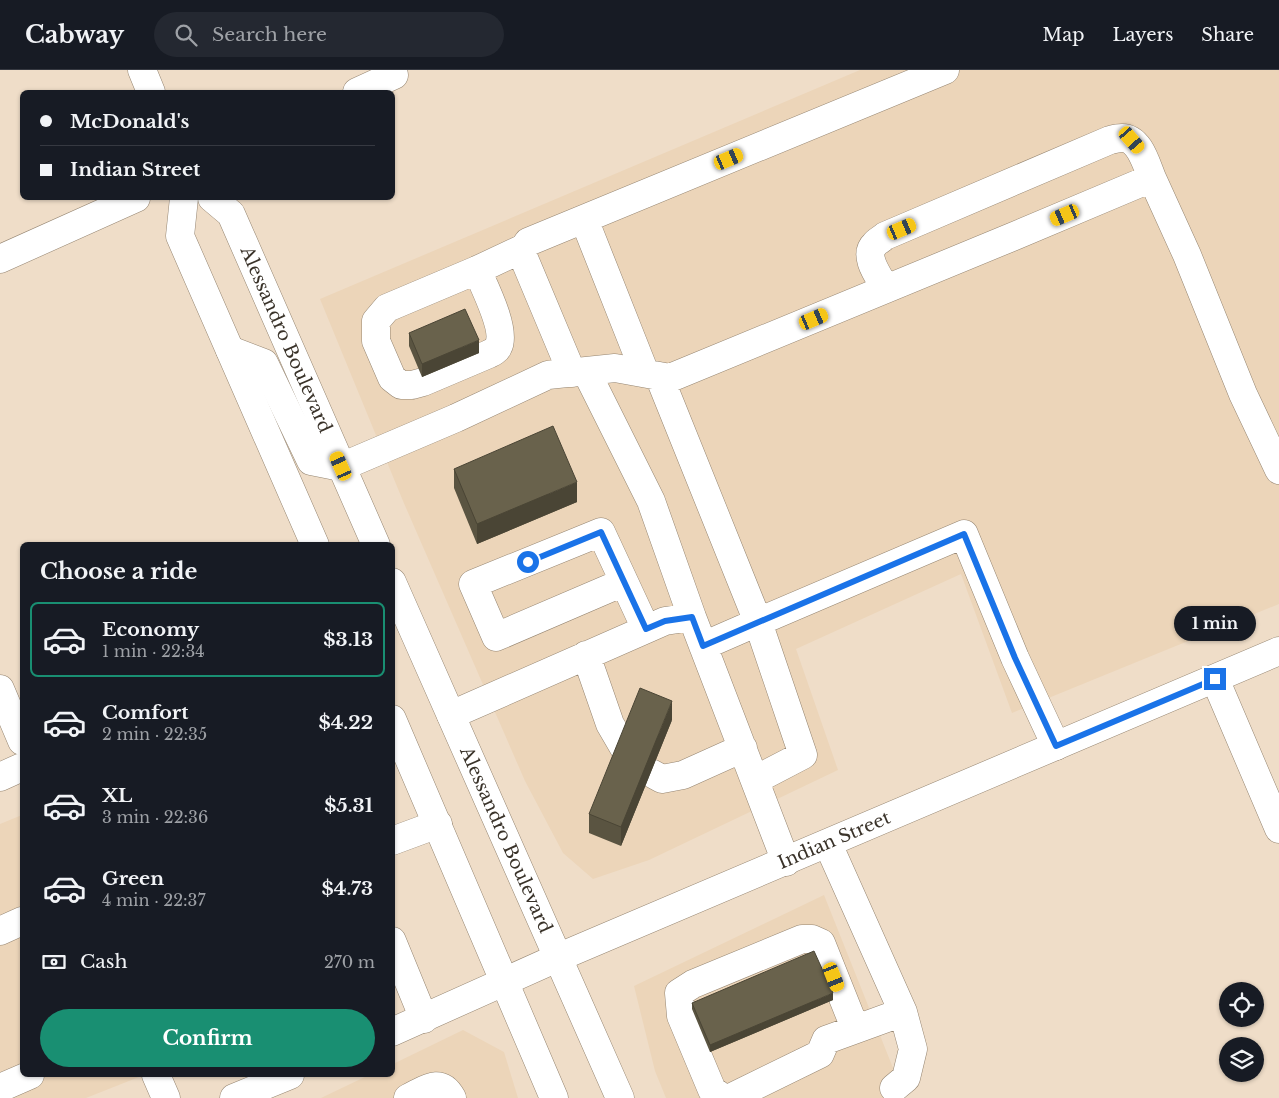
<!DOCTYPE html>
<meta charset="utf-8">
<style>
:root{--surface:#171b24;--page:#242831;--text:#f1f3f6;--muted:#9ea1a6;--line:#363941;--accent:#198f72}
body{margin:0;font-family:"Libre Baskerville",serif;background:var(--page);color:var(--text);height:100vh;display:flex;flex-direction:column;font-size:19px;white-space:nowrap}
*{box-sizing:border-box;margin:0}
p{font-size:16px;color:var(--muted)}
.icon{flex:none;width:28px;height:28px;fill:none;stroke:currentColor;stroke-width:2;stroke-linecap:round;stroke-linejoin:round}
.map{position:relative;flex:1;overflow:hidden}
.drawer{position:absolute;left:20px;top:472px;width:375px;height:535px;display:flex;flex-direction:column;background:var(--surface);border-radius:8px;box-shadow:0 1px 4px #0004}
.drawer>*{flex:none}
.banner{position:absolute;left:20px;top:20px;width:375px;height:110px;border-radius:8px;box-shadow:0 1px 4px #0004;display:grid;align-content:center;height:110px;padding:0 20px;background:var(--surface)}
.buttons{position:absolute;left:1219px;top:912px;display:grid;gap:10px}
.buttons a{display:grid;place-items:center;width:45px;height:45px;border-radius:50%;background:var(--surface);box-shadow:0 1px 4px #0004;font-size:25px}
.end{position:absolute;width:22px;height:22px;margin:-11px;border:6px solid #1a73e8;background:#fff;box-shadow:0 0 0 2px #fff}
.from{border-radius:50%}
.bubble{position:absolute;height:35px;border-radius:18px;background:var(--surface);box-shadow:0 1px 4px #0004;font-size:16px;font-weight:700;line-height:35px;text-align:center}
.car{position:absolute;width:15px;height:30px;margin:-15px -8px;border-radius:6px;box-shadow:0 0 4px 1px #0007;background:linear-gradient(#f5c518 24%,#345 0 40%,#f5c518 0 76%,#345 0 86%,#f5c518 0)}
.banner b{display:flex;align-items:center;gap:18px;height:48px;font-size:19px}
.banner b+b{border-top:1px solid var(--line)}
.banner i{width:12px;height:12px;background:var(--text)}
ul{padding:0;list-style:none}
li{display:flex;align-items:center;gap:15px;height:75px;margin:0 10px 8px;padding:0 10px;border:2px solid transparent;border-radius:8px}
li div{flex:1}
li b{display:block;font-size:19px}
li em{font-style:normal;font-weight:700}
li.current{border-color:var(--accent)}
li>.icon{width:45px;height:45px;stroke-width:1.5}
h2{padding:0 20px;font-size:22px;line-height:60px}
.pay{display:flex;align-items:center;gap:12px;height:55px;padding:0 20px;font-size:19px}
.pay p{margin-inline-start:auto}
.cta{display:flex;gap:10px;margin-top:auto;padding:10px 20px}
.cta a{flex:1;height:58px;border-radius:30px;background:var(--accent);color:#fff;font-size:20px;font-weight:700;line-height:58px;text-align:center}
header{display:flex;align-items:center;gap:30px;box-sizing:border-box;height:70px;padding:0 25px;background:var(--surface);border-bottom:1px solid var(--line)}
header strong{font-size:24px}
nav{display:flex;gap:28px;margin-inline-start:auto;font-size:18px}
.search{width:350px;height:45px;background:var(--page);display:flex;align-items:center;gap:12px;box-sizing:border-box;padding:0 18px;border-radius:28px;color:var(--muted);font-size:19px}
.map>svg:first-child{display:block}
.built{fill:#ecd5b9}
.lines{fill:none;stroke-linecap:round;stroke-linejoin:round}
.minor-casing{stroke:#958571;stroke-width:29}
.major-casing{stroke:#958571;stroke-width:29}
.minor{stroke:#fff;stroke-width:28}
.major{stroke:#fff;stroke-width:28}
.wall{fill:#5a5441}
.shaded-wall{fill:#4a4535}
.building{fill:#69624c;stroke:#4a4535}
.route{stroke:#1a73e8;stroke-width:6}
.labels{text-anchor:middle;dominant-baseline:central;stroke-width:5;stroke-linejoin:round;paint-order:stroke}
.street-label{font-size:18px;fill:#3a332a;stroke:#fdead5}
</style>
<header>
<strong>Cabway</strong>
<div class="search"><svg class="icon" aria-label="search" viewBox="0 0 24 24"><circle cx="10" cy="10" r="6"/><path d="M15 15l6 6"/></svg>Search here</div>
<nav><a>Map</a><a>Layers</a><a>Share</a></nav>
</header>
<div class="map">
<svg width="1279" height="1028" viewBox="0 0 1279 1028">
<rect width="100%" height="100%" fill="#efddc8"/>
<!-- built -->
<path class="built" d="M860 0H1279V534L1012 643 961 504 796 579 838 700 649 790 593 809 563 783 525 711 403 431 320 229Z
M22 745V1005H144L86 1028H0V754Z
M824 825 905 1028H666L655 1001 634 916Z
M463 960 504 982 518 1028H321L369 1005H392L393 994Z"/>
<g class="lines">
<defs>
<path id="minor" d="M357 22 394 5 392 0
M584 149 645 303
M0 189 136 128
M477 200C484 216 507 261 498 277 497 280 493 282 489 284L423 312 412 315H401L392 308 376 271V251L387 238 477 200 524 178
M886 219C880 208 862 186 875 174 877 171 882 169 885 166L1110 70C1114 69 1118 68 1122 68 1140 68 1146 94 1152 108
M586 301 651 431 692 547
M572 303 523 186 524 178 528 172 945 0
M659 306 758 552 703 576
M341 397 456 348 548 305 615 298 670 308 1012 167 1152 108 1187 185 1243 324 1279 400
M624 512 496 567 473 514 601 462 646 559
M586 585 610 654 624 678
M1215 609 1279 759
M0 619 22 671
M451 645 665 551 692 547 786 792
M651 703 662 709 683 705 743 678
M0 707 22 697
M755 710 803 685 758 552 964 464 1015 588 1056 676
M392 771 438 754
M828 774 903 942 913 979 906 1008 894 1018
M0 861 22 851
M392 871 424 949
M156 1005 166 1028
M0 1018 30 1005
M408 1028C425 1020 440 1006 452 1028
M723 1028 712 1020 681 946 679 923 693 914 802 869H812L821 873 855 958
M730 1028 820 984 826 970 903 942"/>
<g id="major">
<path d="M142 0 151 22"/>
<path d="M184 128 180 166 315 475"/>
<path id="s1" d="M212 128 231 144 376 475"/>
<path d="M230 280 264 293 311 391 341 397"/>
<path id="s2" d="M392 512 620 1028"/>
<path d="M392 649 554 1028"/>
<path id="s3" d="M392 962 557 888 1279 581"/>
<path d="M234 1028 290 1005"/>
</g>
</defs>
<!-- minor casing -->
<use href="#minor" class="minor-casing"/>
<!-- major casing -->
<use href="#major" class="major-casing"/>
<!-- minor -->
<use href="#minor" class="minor"/>
<!-- major -->
<use href="#major" class="major"/>
</g>
<!-- wall -->
<path class="wall" d="M409 263 479 283 422 307 409 276Z
M454 399 577 432 477 474 454 418Z
M672 650 621 776 589 763V744Z
M833 930 710 982 692 939V933Z"/>
<!-- shaded-wall -->
<path class="shaded-wall" d="M479 270V283L422 307V294Z
M577 412V432L477 474V454Z
M672 631V650L621 776V757Z
M833 923V930L710 982V975Z"/>
<!-- building -->
<path class="building" d="M465 239 479 270 422 294 409 263Z
M553 356 577 412 477 454 454 399Z
M640 618 672 631 621 757 589 744Z
M814 881 833 923 710 975 692 933Z"/>
<g class="lines">
<!-- route -->
<path class="route" d="M528 492 601 462 646 559 665 551 692 547 703 576 964 464 1015 588 1056 676 1215 609"/>
</g>
<g class="labels">
<!-- street labels -->
<g class="street-label">
<text stroke="none"><textPath href="#s1" startOffset="162">Alessandro Boulevard</textPath></text>
<text stroke="none"><textPath href="#s2" startOffset="282">Alessandro Boulevard</textPath></text>
<text stroke="none"><textPath href="#s3" startOffset="482">Indian Street</textPath></text>
</g>
</g>
</svg>
<div class="buttons">
<a><svg class="icon" aria-label="locate" viewBox="0 0 24 24"><circle cx="12" cy="12" r="6"/><path d="M12 2v4M12 18v4M2 12h4M18 12h4"/></svg></a>
<a><svg class="icon" aria-label="layers" viewBox="0 0 24 24"><path d="M12 4l9 5-9 5-9-5zM3 14l9 5 9-5"/></svg></a>
</div>
<i class="end from" style="left:528px;top:492px"></i>
<i class="end" style="left:1215px;top:609px"></i>
<div class="bubble" style="left:1174px;top:536px;width:82px">1 min</div>
<i class="car" style="left:1132px;top:70px;rotate:139deg"></i>
<i class="car" style="left:729px;top:89px;rotate:67deg"></i>
<i class="car" style="left:1065px;top:145px;rotate:247deg"></i>
<i class="car" style="left:902px;top:159px;rotate:67deg"></i>
<i class="car" style="left:814px;top:249px;rotate:67deg"></i>
<i class="car" style="left:341px;top:396px;rotate:336deg"></i>
<i class="car" style="left:834px;top:907px;rotate:158deg"></i>
<div class="banner">
<b><i class="from"></i>McDonald's</b>
<b><i></i>Indian Street</b>
</div>
<section class="drawer">
<h2>Choose a ride</h2>
<ul>
<li class="current"><svg class="icon" aria-label="car" viewBox="0 0 24 24"><path d="M5 17H2v-5l4-1 3-4h7l3 4 3 1v5h-3M9 17h6M6 11h13"/><circle cx="7" cy="17" r="2"/><circle cx="17" cy="17" r="2"/></svg><div><b>Economy</b><p>1 min · 22:34</p></div><em>$3.13</em></li>
<li><svg class="icon" aria-label="car" viewBox="0 0 24 24"><path d="M5 17H2v-5l4-1 3-4h7l3 4 3 1v5h-3M9 17h6M6 11h13"/><circle cx="7" cy="17" r="2"/><circle cx="17" cy="17" r="2"/></svg><div><b>Comfort</b><p>2 min · 22:35</p></div><em>$4.22</em></li>
<li><svg class="icon" aria-label="car" viewBox="0 0 24 24"><path d="M5 17H2v-5l4-1 3-4h7l3 4 3 1v5h-3M9 17h6M6 11h13"/><circle cx="7" cy="17" r="2"/><circle cx="17" cy="17" r="2"/></svg><div><b>XL</b><p>3 min · 22:36</p></div><em>$5.31</em></li>
<li><svg class="icon" aria-label="car" viewBox="0 0 24 24"><path d="M5 17H2v-5l4-1 3-4h7l3 4 3 1v5h-3M9 17h6M6 11h13"/><circle cx="7" cy="17" r="2"/><circle cx="17" cy="17" r="2"/></svg><div><b>Green</b><p>4 min · 22:37</p></div><em>$4.73</em></li>
</ul>
<div class="pay"><svg class="icon" aria-label="cash" viewBox="0 0 24 24"><path d="M3 7h18v10H3z"/><circle cx="12" cy="12" r="2"/></svg>Cash<p>270 m</p></div>
<div class="cta"><a>Confirm</a></div>
</section>
</div>
